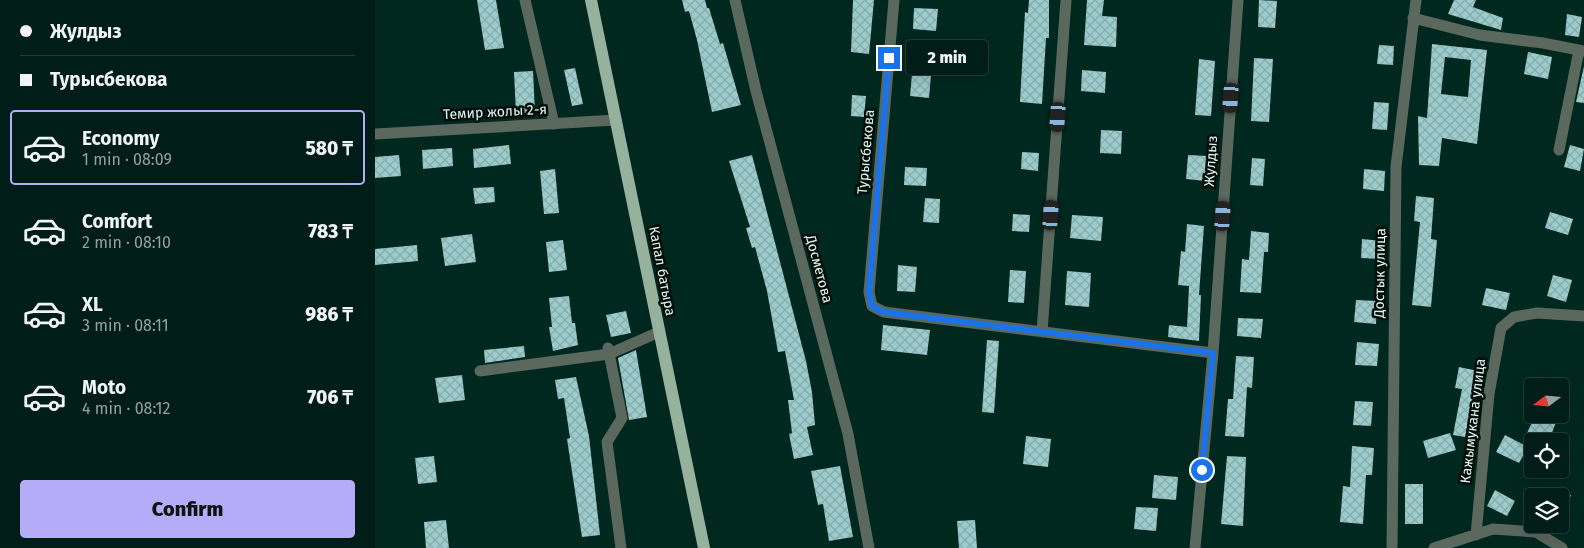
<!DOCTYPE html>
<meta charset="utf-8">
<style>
:root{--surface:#001e17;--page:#0a2720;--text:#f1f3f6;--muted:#95a2a1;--line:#223c36;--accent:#b5acf8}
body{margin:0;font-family:"Fira Sans",sans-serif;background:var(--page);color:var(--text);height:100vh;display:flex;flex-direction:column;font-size:19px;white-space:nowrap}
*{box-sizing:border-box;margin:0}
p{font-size:16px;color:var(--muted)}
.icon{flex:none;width:28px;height:28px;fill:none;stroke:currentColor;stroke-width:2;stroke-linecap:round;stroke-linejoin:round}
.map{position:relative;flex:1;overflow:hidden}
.details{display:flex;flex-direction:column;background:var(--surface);width:375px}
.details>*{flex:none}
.top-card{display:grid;align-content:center;height:110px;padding:0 20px;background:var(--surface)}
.needle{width:32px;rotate:254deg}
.controls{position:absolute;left:1149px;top:378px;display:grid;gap:10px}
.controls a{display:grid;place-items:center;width:45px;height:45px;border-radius:5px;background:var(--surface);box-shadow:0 5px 20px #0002,0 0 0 1px var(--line);font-size:25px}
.end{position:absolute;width:22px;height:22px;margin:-11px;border:6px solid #1a73e8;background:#fff;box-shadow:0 0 0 2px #fff}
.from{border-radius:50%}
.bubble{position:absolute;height:35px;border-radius:5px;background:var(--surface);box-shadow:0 5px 20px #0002,0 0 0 1px var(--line);font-size:16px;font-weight:800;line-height:35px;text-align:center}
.car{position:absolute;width:15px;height:30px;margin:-15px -8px;border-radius:6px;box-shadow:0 0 4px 1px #0007;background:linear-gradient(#222 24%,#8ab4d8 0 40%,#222 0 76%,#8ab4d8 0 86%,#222 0)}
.top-card b{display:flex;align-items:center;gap:18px;height:48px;font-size:19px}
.top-card b+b{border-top:1px solid var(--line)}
.top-card i{width:12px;height:12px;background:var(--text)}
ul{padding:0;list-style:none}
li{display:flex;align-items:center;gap:15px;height:75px;margin:0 10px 8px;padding:0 10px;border:2px solid transparent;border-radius:5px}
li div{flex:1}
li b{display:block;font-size:19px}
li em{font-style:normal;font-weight:800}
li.active{border-color:var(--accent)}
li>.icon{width:45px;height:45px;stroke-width:1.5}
.button{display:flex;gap:10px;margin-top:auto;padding:10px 20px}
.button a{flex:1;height:58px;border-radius:5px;background:var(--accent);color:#111;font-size:20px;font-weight:800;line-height:58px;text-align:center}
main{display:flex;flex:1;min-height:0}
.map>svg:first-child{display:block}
.building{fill:url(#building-cross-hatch);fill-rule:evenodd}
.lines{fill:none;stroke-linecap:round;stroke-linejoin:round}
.minor{stroke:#5b685e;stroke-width:11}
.major{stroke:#96b19c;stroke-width:12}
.route{stroke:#1a73e8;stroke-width:6}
.labels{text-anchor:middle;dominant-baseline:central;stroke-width:5;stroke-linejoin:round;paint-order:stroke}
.street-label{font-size:14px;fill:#e1f7f0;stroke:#010d09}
</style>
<main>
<section class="details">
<div class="top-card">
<b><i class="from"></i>Жулдыз</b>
<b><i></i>Турысбекова</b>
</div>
<ul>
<li class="active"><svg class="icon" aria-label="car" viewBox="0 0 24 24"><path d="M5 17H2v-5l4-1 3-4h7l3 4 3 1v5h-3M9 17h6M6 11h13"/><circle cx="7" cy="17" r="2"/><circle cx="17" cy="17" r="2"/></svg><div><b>Economy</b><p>1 min · 08:09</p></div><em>580 ₸</em></li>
<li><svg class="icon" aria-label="car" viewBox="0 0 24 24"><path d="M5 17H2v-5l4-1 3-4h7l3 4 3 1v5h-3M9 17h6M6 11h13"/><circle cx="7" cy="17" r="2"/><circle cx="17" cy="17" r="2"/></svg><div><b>Comfort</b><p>2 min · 08:10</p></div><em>783 ₸</em></li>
<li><svg class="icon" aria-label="car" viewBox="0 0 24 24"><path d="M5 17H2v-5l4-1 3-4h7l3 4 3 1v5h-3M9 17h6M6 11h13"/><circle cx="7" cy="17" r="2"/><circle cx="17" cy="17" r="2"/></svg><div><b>XL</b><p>3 min · 08:11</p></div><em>986 ₸</em></li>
<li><svg class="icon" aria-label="car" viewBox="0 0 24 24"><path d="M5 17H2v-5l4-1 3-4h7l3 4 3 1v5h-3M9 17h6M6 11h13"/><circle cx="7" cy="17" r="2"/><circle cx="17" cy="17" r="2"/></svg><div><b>Moto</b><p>4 min · 08:12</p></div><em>706 ₸</em></li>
</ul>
<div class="button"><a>Confirm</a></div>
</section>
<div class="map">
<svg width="1209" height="548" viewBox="0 0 1209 548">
<defs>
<pattern id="building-cross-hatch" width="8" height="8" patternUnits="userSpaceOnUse" patternTransform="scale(1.25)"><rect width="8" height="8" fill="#9ccbcc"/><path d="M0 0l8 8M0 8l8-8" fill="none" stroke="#86abab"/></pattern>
</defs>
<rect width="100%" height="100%" fill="#00281f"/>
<!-- building -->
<path class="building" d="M102 0H121L129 48 110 50Z
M307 0H330L332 8H334L345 44 348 43 366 105 337 112 322 40 314 11 310 12Z
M478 0H499L494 54 476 52Z
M654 0H674V38H671L667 104 645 102 650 12 653 13Z
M712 0H729L727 16 742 17 741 47 709 45Z
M884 0 902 1 900 28 883 27Z
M1079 0H1101L1098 7 1128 18 1126 30 1073 14Z
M539 8 563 9 561 31 538 29Z
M1192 14 1207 17 1204 37 1190 35Z
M1057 44 1112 50 1102 144 1067 138 1064 166 1044 165 1043 116 1052 118ZM1070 57 1096 60 1093 97 1066 94Z
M1004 45 1019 46 1018 65 1002 64Z
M1153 52 1177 57 1173 79 1149 74Z
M879 58 898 59 894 122 876 121Z
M824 59 840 61 836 116 820 115Z
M1209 66V103L1201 102Z
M200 68 208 104 197 106 189 70Z
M707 70 731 72 730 93 706 91Z
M158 71 160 113 141 114 139 72Z
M537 74 556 75 554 98 535 96Z
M477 95 491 96 489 117 476 116Z
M999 102 1014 103 1012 130 997 129Z
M726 130 747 131 746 154 725 153Z
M134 145 136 164 99 168 98 149Z
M1195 145 1209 149 1205 171 1189 167Z
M77 148 78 166 48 169 47 150Z
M647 152 664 153 663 171 646 169Z
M24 155 26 176 0 178V157Z
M377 155 431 361 437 392 440 425 432 427 438 455 419 459 414 434 417 433 413 400H419L410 351 403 352 392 291 380 247 377 248 371 228 375 227 354 161Z
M813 155 833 156 831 181 811 179Z
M877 158 890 159 888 186 875 185Z
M530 167 552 168 551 186 529 185Z
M180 169 184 213 169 214 165 171Z
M989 169 1010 171 1009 191 988 189Z
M119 187 120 202 100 204 98 188Z
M1041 196 1059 198 1056 239 1062 240 1056 307 1037 305 1045 222 1039 221Z
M550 198 565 199 564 223 548 222Z
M1175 212 1198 219 1193 235 1170 228Z
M638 214 655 215 654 232 637 231Z
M697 215 728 217 726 241 695 238Z
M812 224 829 226 824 295H826L824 341 793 337 794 325 812 327 814 286 803 285 806 251 810 252Z
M876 231 894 233 893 252H889L886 293 865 292 867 259 874 260Z
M97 234 101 262 70 266 66 238Z
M987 239 1007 241 1005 259 986 258Z
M188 240 192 270 174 272 171 242Z
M42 245 43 261 0 265V249Z
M523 265 542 267 540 292 522 291Z
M635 270 651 271 649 303 633 302Z
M692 271 716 273 714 307 690 305Z
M1178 275 1197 280 1191 302 1172 296Z
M1111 288 1135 293 1131 310 1107 305Z
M194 296 197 323H200L203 345 178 351 174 327H177L174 298Z
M981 300 1002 301 1001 324 979 322Z
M251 311 256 333 236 337 231 315Z
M863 318 888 319 886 338 862 336Z
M508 325 555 330 552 355 506 350Z
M612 340 624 341 619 413 607 412Z
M982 342 1004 344 1002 366 980 365Z
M149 346 150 357 110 363 109 350Z
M261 350 272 417 254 420 243 358Z
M861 356 879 357 877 388 872 387 869 437 850 436 853 399H858Z
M1084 367 1103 371 1090 437 1078 435 1087 389 1080 388Z
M87 375 90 400 64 403 60 378Z
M201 377 214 436 225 535 207 537 192 439 195 438 189 398 183 399 180 380Z
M980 401 998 402 996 426 978 425Z
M1161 414H1184L1174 441H1164L1151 435Z
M1075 433 1081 450 1053 458 1048 441Z
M1130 435 1153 447 1144 463 1121 452Z
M651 436 676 439 673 467 648 464Z
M977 446 999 448 997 475H991L988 524 965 522 968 486 975 487Z
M59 456 62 482 43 484 40 458Z
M852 456 871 457 868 526 846 524Z
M465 466 478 537 454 541 448 504 443 505 436 471Z
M779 475 803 477 801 500 777 498Z
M1030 484H1048V524H1030Z
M1120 490 1140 501 1132 516 1112 506Z
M1185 490 1196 495 1185 522Z
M761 507 783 508 781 531 759 529Z
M71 520 74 548H51L49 522Z
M600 520 602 548H584L582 521Z"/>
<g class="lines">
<!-- minor -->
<path class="minor" d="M150 0 179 124
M360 0 381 91 473 434 494 548
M519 0 494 292 497 306 509 312 838 353
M1038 18 1105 35 1168 43 1209 51
M0 134 241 120
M1184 150 1204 50
M667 332 691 0
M233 348 247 418 232 442 246 548
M105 371 234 354 284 332
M1101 535 1114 394 1126 328 1139 317 1162 313 1209 316
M820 548 838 353 863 0
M1017 548 1021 167 1041 0
M1059 548 1118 529 1161 532 1187 548"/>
<!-- major -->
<path class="major" d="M216 0 329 548"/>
</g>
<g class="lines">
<!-- route -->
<path class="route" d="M514 58 494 292 497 306 508 312 838 353 827 470"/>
</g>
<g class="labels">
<!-- street labels -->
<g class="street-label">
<text transform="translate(120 112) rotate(-3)">Темир жолы 2-я</text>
<text transform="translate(491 152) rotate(-85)">Турысбекова</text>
<text transform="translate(836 161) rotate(-86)">Жулдыз</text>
<text transform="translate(444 269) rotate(75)">Досметова</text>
<text transform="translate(287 271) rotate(79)">Капал батыра</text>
<text transform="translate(1005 273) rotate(-89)">Достык улица</text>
<text transform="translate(1098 421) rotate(-83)">Кажымукана улица</text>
</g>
</g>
</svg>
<div class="controls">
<a><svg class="needle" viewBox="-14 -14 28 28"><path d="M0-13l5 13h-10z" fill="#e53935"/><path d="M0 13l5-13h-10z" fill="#95a2a1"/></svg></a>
<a><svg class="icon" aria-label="locate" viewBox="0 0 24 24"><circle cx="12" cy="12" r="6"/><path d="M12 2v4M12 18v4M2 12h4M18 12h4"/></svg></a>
<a><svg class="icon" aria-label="layers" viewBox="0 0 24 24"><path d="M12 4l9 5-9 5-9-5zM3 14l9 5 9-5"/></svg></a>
</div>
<i class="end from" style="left:827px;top:470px"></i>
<i class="end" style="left:514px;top:58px"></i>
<div class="bubble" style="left:531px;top:40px;width:82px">2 min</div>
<i class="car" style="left:856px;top:98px;rotate:184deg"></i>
<i class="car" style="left:683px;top:117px;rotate:184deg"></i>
<i class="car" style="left:676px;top:215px;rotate:4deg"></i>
<i class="car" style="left:848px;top:216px;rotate:4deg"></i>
</div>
</main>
